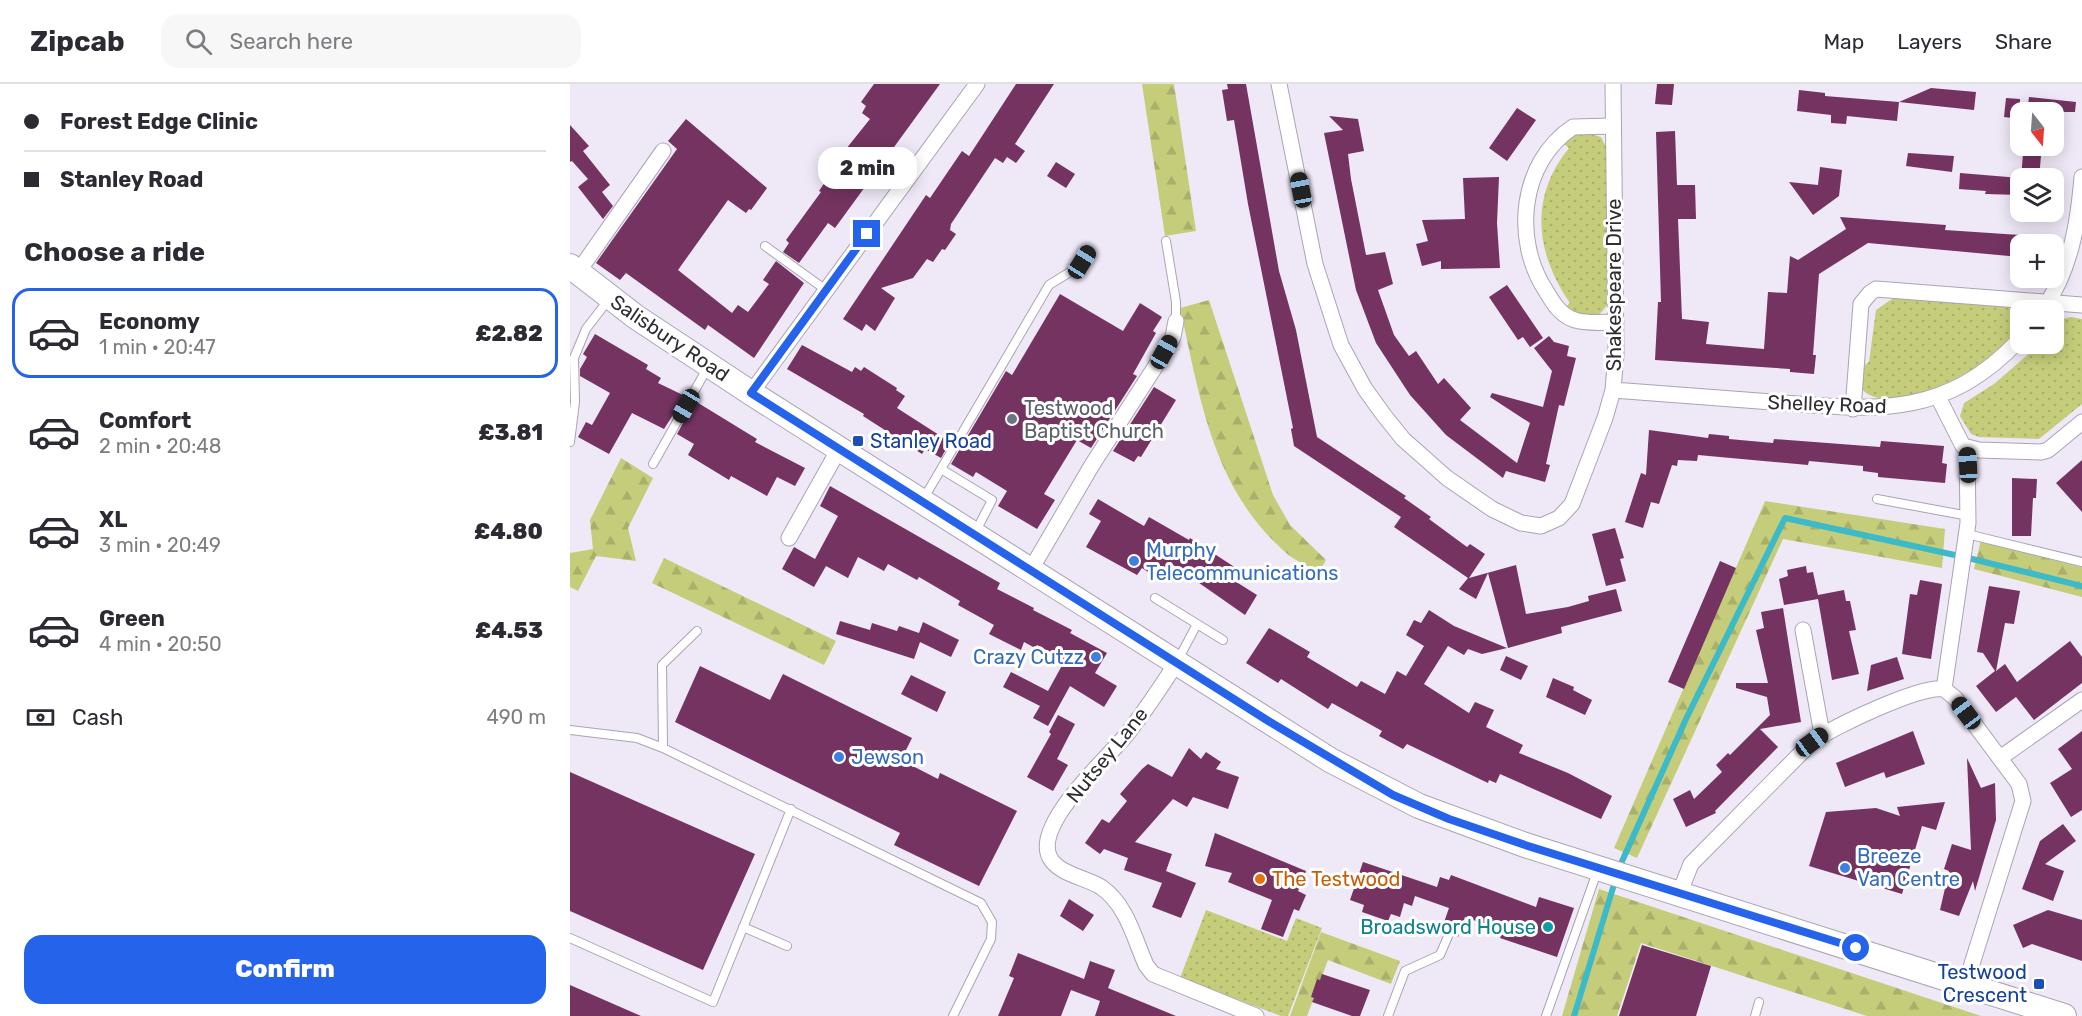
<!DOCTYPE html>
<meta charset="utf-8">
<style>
:root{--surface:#fff;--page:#f7f7f7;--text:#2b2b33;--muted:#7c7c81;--line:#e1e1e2;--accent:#2563eb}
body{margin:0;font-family:Rubik,sans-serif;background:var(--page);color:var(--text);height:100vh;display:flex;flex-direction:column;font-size:22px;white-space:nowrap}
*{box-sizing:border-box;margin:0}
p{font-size:20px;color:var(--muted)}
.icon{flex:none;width:33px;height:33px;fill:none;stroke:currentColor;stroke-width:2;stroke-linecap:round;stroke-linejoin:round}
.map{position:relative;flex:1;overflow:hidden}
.panel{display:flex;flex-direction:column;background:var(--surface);width:570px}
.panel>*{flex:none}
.banner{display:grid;align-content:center;height:132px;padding:0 24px;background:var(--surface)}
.needle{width:39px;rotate:163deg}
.fabs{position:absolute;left:1440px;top:18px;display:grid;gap:12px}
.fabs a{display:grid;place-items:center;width:54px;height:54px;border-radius:12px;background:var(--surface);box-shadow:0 3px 15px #0003;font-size:30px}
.end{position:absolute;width:27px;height:27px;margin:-14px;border:8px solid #2563eb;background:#fff;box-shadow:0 0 0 3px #fff}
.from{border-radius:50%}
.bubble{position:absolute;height:42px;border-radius:18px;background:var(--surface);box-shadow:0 3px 15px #0003;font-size:20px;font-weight:800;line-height:42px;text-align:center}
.car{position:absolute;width:18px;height:36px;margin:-18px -9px;border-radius:8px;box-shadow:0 0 4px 2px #0007;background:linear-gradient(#222 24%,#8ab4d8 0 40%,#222 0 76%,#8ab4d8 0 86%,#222 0)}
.banner b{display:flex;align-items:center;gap:21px;height:57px;font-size:22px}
.banner b+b{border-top:2px solid var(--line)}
.banner i{width:15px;height:15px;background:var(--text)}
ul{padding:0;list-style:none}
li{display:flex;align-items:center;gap:18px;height:90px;margin:0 12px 9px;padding:0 12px;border:3px solid transparent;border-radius:18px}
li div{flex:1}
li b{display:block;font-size:22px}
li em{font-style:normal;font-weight:800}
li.active{border-color:var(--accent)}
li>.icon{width:54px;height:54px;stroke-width:1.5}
h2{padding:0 24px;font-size:27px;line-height:72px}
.pay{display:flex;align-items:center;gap:15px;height:66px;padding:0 24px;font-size:22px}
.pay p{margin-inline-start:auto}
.button{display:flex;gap:12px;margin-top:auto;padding:12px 24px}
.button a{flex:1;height:69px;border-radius:18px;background:var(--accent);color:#fff;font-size:24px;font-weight:800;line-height:69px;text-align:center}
header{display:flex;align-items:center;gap:36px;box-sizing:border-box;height:84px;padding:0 30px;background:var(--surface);border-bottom:2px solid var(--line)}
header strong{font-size:28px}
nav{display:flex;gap:33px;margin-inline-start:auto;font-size:21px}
.search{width:420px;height:54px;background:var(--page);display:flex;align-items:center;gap:15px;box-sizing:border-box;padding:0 21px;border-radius:18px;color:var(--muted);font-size:22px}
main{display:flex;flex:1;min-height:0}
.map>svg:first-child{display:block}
.grass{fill:url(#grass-dots)}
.forest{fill:url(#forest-firs)}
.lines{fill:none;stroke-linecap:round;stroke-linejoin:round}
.stream{stroke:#3dbac8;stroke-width:6}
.building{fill:#743361}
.lane-casing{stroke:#aaa4b2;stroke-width:10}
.street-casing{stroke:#aaa4b2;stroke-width:17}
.primary-casing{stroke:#aaa4b2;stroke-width:26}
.lane{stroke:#fff;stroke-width:8}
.street{stroke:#fff;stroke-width:15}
.primary{stroke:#fff;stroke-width:24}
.route{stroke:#2563eb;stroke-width:8}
.worship-dot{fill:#6b7280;stroke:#fff;stroke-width:2}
.transit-dot{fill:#1a4fb4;stroke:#fff;stroke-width:2}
.shop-dot{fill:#3f7fe0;stroke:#fff;stroke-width:2}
.food-dot{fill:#e8710a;stroke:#fff;stroke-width:2}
.culture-dot{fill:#0f9aa8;stroke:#fff;stroke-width:2}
.labels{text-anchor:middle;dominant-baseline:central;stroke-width:6;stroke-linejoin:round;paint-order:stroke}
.street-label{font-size:20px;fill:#2f2c32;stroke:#fff}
.worship-label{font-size:20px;fill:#5b616d;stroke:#fff;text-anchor:start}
.transit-label{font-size:20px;fill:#164399;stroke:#fff;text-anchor:start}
.shop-label{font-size:20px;fill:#366cbe;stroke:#fff;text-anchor:start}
.food-label{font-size:20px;fill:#c56008;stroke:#fff;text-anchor:start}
.culture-label{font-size:20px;fill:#0d838f;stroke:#fff;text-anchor:end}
</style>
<header>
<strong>Zipcab</strong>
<div class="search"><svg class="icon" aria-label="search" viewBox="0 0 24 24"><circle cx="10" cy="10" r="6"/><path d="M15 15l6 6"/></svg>Search here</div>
<nav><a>Map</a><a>Layers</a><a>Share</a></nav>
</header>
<main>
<section class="panel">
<div class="banner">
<b><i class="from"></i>Forest Edge Clinic</b>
<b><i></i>Stanley Road</b>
</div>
<h2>Choose a ride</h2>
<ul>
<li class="active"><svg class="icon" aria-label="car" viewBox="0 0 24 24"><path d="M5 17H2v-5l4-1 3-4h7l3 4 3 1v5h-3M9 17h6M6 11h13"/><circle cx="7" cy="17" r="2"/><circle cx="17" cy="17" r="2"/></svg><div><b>Economy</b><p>1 min · 20:47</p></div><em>£2.82</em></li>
<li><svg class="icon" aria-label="car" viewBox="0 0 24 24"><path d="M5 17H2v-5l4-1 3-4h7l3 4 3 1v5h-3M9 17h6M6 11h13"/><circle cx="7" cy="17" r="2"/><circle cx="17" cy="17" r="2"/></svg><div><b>Comfort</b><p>2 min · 20:48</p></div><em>£3.81</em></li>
<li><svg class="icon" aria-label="car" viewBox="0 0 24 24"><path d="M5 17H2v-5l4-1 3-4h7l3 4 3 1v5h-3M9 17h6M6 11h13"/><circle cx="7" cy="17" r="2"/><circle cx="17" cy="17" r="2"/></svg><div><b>XL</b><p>3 min · 20:49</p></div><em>£4.80</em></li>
<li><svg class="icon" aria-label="car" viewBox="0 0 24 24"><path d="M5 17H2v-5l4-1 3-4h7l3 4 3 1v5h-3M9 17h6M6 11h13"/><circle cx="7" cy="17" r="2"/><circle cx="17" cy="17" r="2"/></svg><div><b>Green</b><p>4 min · 20:50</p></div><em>£4.53</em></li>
</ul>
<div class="pay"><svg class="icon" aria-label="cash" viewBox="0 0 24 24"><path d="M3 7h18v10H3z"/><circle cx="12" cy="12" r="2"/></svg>Cash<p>490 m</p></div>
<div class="button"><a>Confirm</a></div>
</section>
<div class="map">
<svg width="1512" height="932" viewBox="0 0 1512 932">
<defs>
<pattern id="grass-dots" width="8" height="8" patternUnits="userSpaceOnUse" patternTransform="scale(1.5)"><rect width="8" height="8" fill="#c5cd7b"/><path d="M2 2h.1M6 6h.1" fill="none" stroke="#aab06b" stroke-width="1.8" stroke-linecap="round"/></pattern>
<pattern id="forest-firs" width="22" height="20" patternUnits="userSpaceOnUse" patternTransform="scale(1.5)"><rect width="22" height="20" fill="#c5cd7b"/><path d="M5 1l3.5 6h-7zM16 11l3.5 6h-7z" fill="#aab06b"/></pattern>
</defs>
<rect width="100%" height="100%" fill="#efe8f7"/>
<!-- grass -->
<path class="grass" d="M1011 47 1031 53 1037 65 1038 220 1029 231H1008L994 224 1000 219C965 168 959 113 999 64L993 59Z
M1329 210 1437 221 1448 233C1448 273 1321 340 1292 305L1291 284 1299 278 1306 226Z
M1501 233 1512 235V320L1469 355 1409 353 1401 350 1390 332 1394 319 1424 300 1470 260H1484V245L1492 235Z
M636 826 717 857 726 834 752 844 718 932H711L610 894Z"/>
<!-- forest -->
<path class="forest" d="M572 0H604L626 147 595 152Z
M639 216 703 411 720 441 756 476 749 488C738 482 723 476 714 467 642 403 630 313 610 224Z
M51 374 83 394 58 444 66 477 26 472 8 507 0 503V469L23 465 20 436Z
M1195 417 1375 445 1372 484 1213 455 1067 774 1044 764Z
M1411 456 1512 483V513L1404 485Z
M94 474 266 557 254 581 82 499Z
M1029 805 1411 932H1297L1071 859 1047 932H992Z
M751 848 830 877 821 900 758 876 737 932H720Z"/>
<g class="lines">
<!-- stream -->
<path class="stream" d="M1049 784 1116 635 1215 434 1394 473 1512 502
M1004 932 1046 794"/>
</g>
<!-- building -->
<path class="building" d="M304 0H370L265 144 258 139 229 179 213 168 219 159 216 156 251 108 249 107 257 95 249 90 259 76 264 80 300 35 292 29 296 22 291 18Z
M446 0H484L445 60 455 67 446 79 437 73 433 79 425 74 381 140 380 146 386 150 375 166 372 165 363 178 357 175 343 194 311 204 325 214 305 247 296 240 292 247 273 235 356 111 360 114 392 67 399 72Z
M657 0H676L709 187 726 246 747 353 836 412 834 414 861 433 859 435 897 463 900 460 915 470 899 494 946 481 956 530 998 523 1019 517 1018 512 1046 505 1052 527 991 543 992 549 938 564 918 489 906 515 889 505 898 494 824 443 831 433 724 362 721 345 723 344 678 120 664 36 657 37 652 6 658 5Z
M1087 0H1104L1102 21 1085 20Z
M1361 4 1406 8 1404 26 1329 18 1327 37 1277 32 1276 40 1261 39V31L1227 27 1229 6 1255 9V12L1329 18Z
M1459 13 1506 18 1505 28H1457Z
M1436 14 1450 15V35L1434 33Z
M947 24 966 36 937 77 919 64Z
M759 32 788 35 794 67 778 70 781 95 796 171 815 168 823 200 808 206 824 251 839 272 846 267 868 300 874 294 901 324 890 336 947 379 960 339 920 313 922 309 973 323 982 287 964 264 979 252 984 258 999 262 997 272 1006 274 994 322 989 321 976 380 980 381 975 398 936 387 933 394 876 351 840 311 806 259 786 206 754 49 773 46Z
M116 35 197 104 181 126 179 125 176 129 158 116 108 186 162 229 168 221 178 228 199 200 193 196 206 177 234 199 184 274 138 241 135 246 56 189 50 196 26 179 107 65 98 57Z
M0 41 19 62 13 67 40 101 32 108 43 122 33 135 8 103 18 95 2 77 0 78Z
M1105 47 1107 101H1125L1126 135H1108L1112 235 1139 238 1136 260 1194 265 1198 208 1217 209 1220 172 1228 176 1276 145 1270 133 1376 141 1375 146 1450 151V173L1298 159 1249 190 1243 271H1246L1244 290 1220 288V285L1085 276 1088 218H1091L1086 48Z
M1338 69 1384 72 1382 88 1336 82Z
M1453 70 1471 72 1469 94H1451Z
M486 78 505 90 496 104 477 92Z
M1250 83 1272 86 1269 112 1243 131 1219 98 1248 101Z
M1390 89 1450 94V111L1415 110 1416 107 1389 105Z
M929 93 927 139 930 184 871 185V177L852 182 846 160 858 157 852 136 895 135 893 94Z
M937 201 973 254 960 263 953 253 948 256 919 213Z
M490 210 553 247 570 219 592 233 583 247 586 249 563 290 567 292 521 364 507 356 474 410 485 416 467 445 428 422 437 407 406 388 403 393 381 380 436 287 442 291Z
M25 250 78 281 76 285 91 294 88 299 115 312 94 345 62 329 39 370 8 353 16 338 22 341 40 309 10 292V285L17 273 13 270Z
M232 261 282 288 285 283 291 287 294 283 327 304 326 306 335 312 327 324 380 358 371 374 355 365 352 370 293 332 294 330 217 285Z
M584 303 606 316 571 373 568 372 564 378 543 367Z
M125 317 187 355 185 358 235 384 225 402 207 393 197 412 161 392 159 396 118 371 124 360 107 350Z
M1079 346 1138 354 1139 350 1159 352V355L1203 359 1204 355 1310 363 1311 357 1374 362 1372 379 1377 380 1375 399 1308 393V389L1293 387V382L1239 377 1238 381 1128 371 1127 377 1108 376 1107 382 1102 381 1089 420 1081 418 1073 444 1055 438 1071 389 1076 391Z
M1512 376V428L1486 399Z
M1442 394 1467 395 1466 414H1463L1461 452H1442Z
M260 402 430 499 427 505 464 524 463 526 502 546 500 549 537 569 525 589 547 602 534 623 500 602 478 642 463 634 470 622 433 603 441 588 478 607 495 576 467 561 465 564 454 558 451 566 419 550 424 541 388 521 390 517 349 493 347 496 318 480 314 487 288 473 278 494 256 482 244 503 212 485 224 463 245 475 268 432 250 422Z
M528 415 574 442 579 433 619 456 620 454 666 484 660 494 687 511 675 531 599 478 589 495 572 484 567 491 516 463 531 437 519 430Z
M1045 444 1054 474 1050 475 1056 497 1036 502 1022 450Z
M1150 477 1166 484 1114 605 1098 598Z
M1236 482 1237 489 1243 488 1248 511 1274 506 1276 517H1280L1286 546 1279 547 1289 590 1262 596 1248 515 1214 521 1209 495 1218 492 1217 486Z
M1350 496 1372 500 1361 575 1332 570 1340 510 1347 511Z
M1419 502 1450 507 1444 540 1435 539 1426 587 1435 580 1447 598 1500 557 1512 573V599L1464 636 1446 613 1426 628 1406 602 1425 587 1413 569 1407 568Z
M1213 524 1231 638 1190 645 1208 663 1145 727 1146 729 1116 743 1103 715 1120 706 1124 715 1152 688 1146 681 1158 669 1160 671 1200 631 1197 613 1166 604V599H1198L1186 546 1194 544 1191 528Z
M859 526 884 542 937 564 912 570 898 565 894 571 878 562 854 600 899 629 905 618 924 626 916 643 953 661 949 669 998 689 1042 712 1031 735 930 690 926 699 919 696 918 699 837 660 833 665 809 652 812 647 762 619 758 625 711 595 708 599 676 579 699 544 740 568 737 573 787 603 791 597 815 610 827 587 836 592 854 562 836 551 844 536 851 539Z
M270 537 300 546 302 539 327 547 329 542 349 549 353 538 389 556 381 573 350 558 344 575 266 550Z
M936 572 958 582 951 596 930 586Z
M1327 573 1334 595 1297 607 1301 581Z
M130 582 200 616 213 590 342 654 331 676 368 695 370 689 447 727 409 802 324 761 330 749 105 638Z
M341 591 376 608 367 628 331 610Z
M983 594 1004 603 1003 606 1022 616 1015 631 976 613Z
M488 631 505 640 487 675 498 681 483 707 457 693 481 650 479 648Z
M1343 647 1355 680 1316 694 1314 688 1275 703 1266 679Z
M1512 647V726L1501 733 1480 699 1502 685 1488 665Z
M619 664 631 675 636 668 651 678 646 685 669 693 658 725 623 713 617 723 603 715 565 758 602 770 596 787 626 799 611 834 582 823 592 799 554 786 558 774 534 765 530 770 515 759 532 735 539 739 557 717 550 710 572 685 578 680 602 693Z
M1397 674 1411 704 1425 699 1426 736 1405 807 1403 797 1389 832 1370 826 1379 787 1374 785 1382 760 1401 766Z
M0 688 185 770 133 886 0 827Z
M1375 718 1366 746 1352 742 1332 810 1239 782 1256 728 1306 724 1330 732 1327 723Z
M1493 740 1506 757 1475 780 1494 787 1483 817 1452 805 1470 757Z
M645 749 736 787 728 807 736 811 729 827 724 825 713 853 691 845 702 816 658 798 662 789 635 782Z
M793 778 867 803 870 793 879 796 881 791 966 823 969 813 1004 824 987 873 930 854 933 847 895 833 888 853 881 844 871 847 879 824 845 812 842 822 834 819 830 833 821 830 818 837 792 828 794 821 780 816Z
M499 815 524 831 513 847 490 832Z
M1478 826 1512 836V877L1462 860 1453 864 1443 841Z
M1072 861 1141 882 1126 932H1049Z
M448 869 514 895 520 877 545 886 538 904 606 932H525L530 917 501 906 491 932H428L444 894 439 892Z
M752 890 800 906 790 932H782L742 918 744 914 741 913 747 895 750 896Z
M0 901 71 932H0Z"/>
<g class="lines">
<defs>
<path id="lane" d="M596 157 606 218V237
M195 162 256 206
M0 358 5 318 4 274 16 245 39 215
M83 380 138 283
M371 385 422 416 406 447
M354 414 479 201 508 183 519 167
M1307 415 1399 432
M1397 450 1512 478
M585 514 653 556
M608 576 627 540
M0 646 67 654 93 664 411 819 422 838 421 855 383 932
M93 664 92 581 127 547
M173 843 217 862
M0 854 143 918 221 725
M818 932 835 887 870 871 879 850
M976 932 1027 788
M1185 932 1189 918"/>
<path id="street" d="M709 0 745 180 771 261 795 305 813 330 833 355 877 394 922 425 951 439 971 442 989 434 1002 420 1035 334 1043 306 1046 270 1043 0
M1043 42 1003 43C949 79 943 157 976 207 983 219 991 232 1005 236 1017 240 1033 238 1046 238
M8 188 93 67
M1474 224C1501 185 1508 139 1512 93
M1043 306C1096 310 1149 314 1202 318 1304 326 1374 336 1450 255
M181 309 407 0
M1368 313 1393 362 1409 366 1471 368 1478 366 1512 338
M1283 325 1291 220 1300 209 1306 205 1512 221
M219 454 269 365
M460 487 522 381 594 269 603 253 606 237
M1233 546 1252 650
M607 578C591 603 575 627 557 650 538 674 457 745 482 777 493 791 517 794 531 803 557 821 564 854 576 881L583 890 686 932
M1374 605 1398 439 1397 364
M1430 674 1512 616
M1110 808 1121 780 1242 658C1263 643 1350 601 1374 605L1385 614 1449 700 1453 717 1396 899"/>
<path id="primary" d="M0 182 66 233 181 309 760 676 849 722 955 761 1494 932"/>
</defs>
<!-- lane casing -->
<use href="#lane" class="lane-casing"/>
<!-- street casing -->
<use href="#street" class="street-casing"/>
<!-- primary casing -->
<use href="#primary" class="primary-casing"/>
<!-- lane -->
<use href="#lane" class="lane"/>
<!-- street -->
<use href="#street" class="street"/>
<!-- primary -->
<use href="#primary" class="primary"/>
</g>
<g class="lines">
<!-- route -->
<path class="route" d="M297 150 181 309 700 638 823 711 879 735 955 761 1286 864"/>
</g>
<!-- markers -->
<circle class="worship-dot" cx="442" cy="335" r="6"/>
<g class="transit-dot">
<rect x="282" y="351" width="12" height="12" rx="3"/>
<rect x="1463" y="894" width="12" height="12" rx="3"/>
</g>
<g class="shop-dot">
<circle cx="564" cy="477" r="6"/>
<circle cx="526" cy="573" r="6"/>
<circle cx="269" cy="673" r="6"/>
<circle cx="1275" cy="784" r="6"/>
</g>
<circle class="food-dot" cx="690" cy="795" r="6"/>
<circle class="culture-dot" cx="978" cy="843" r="6"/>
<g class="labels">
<!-- street labels -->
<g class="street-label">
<text transform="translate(1044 201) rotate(-90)">Shakespeare Drive</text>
<text transform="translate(100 254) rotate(34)">Salisbury Road</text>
<text transform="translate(1257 320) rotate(2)">Shelley Road</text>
<text transform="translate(537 671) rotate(-51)">Nutsey Lane</text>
</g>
<!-- worship labels -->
<g class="worship-label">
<text x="454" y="324">Testwood<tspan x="454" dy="23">Baptist Church</tspan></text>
</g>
<!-- transit labels -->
<g class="transit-label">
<text x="300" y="357">Stanley Road</text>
<text x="1457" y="888" text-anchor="end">Testwood<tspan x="1457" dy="23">Crescent</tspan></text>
</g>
<!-- shop labels -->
<g class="shop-label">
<text x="576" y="466">Murphy<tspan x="576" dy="23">Telecommunications</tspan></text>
<text x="514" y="573" text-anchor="end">Crazy Cutzz</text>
<text x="281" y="673">Jewson</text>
<text x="1287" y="772">Breeze<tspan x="1287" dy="23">Van Centre</tspan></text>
</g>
<!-- food labels -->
<g class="food-label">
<text x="702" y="795">The Testwood</text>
</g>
<!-- culture labels -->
<g class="culture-label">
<text x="966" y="843">Broadsword House</text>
</g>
</g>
</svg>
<div class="fabs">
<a><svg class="needle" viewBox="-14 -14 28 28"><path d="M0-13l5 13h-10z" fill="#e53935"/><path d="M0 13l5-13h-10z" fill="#7c7c81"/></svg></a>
<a><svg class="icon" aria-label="layers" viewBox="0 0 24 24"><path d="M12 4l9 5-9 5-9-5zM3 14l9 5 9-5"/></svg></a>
<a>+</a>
<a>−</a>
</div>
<i class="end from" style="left:1286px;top:864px"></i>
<i class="end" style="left:297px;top:150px"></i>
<div class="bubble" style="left:248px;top:63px;width:99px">2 min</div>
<i class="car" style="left:731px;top:106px;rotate:349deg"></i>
<i class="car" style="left:512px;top:178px;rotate:32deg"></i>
<i class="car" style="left:594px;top:268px;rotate:29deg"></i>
<i class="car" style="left:116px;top:322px;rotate:210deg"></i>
<i class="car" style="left:1398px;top:381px;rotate:357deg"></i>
<i class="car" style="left:1396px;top:629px;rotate:323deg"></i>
<i class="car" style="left:1242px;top:658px;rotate:54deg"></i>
</div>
</main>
